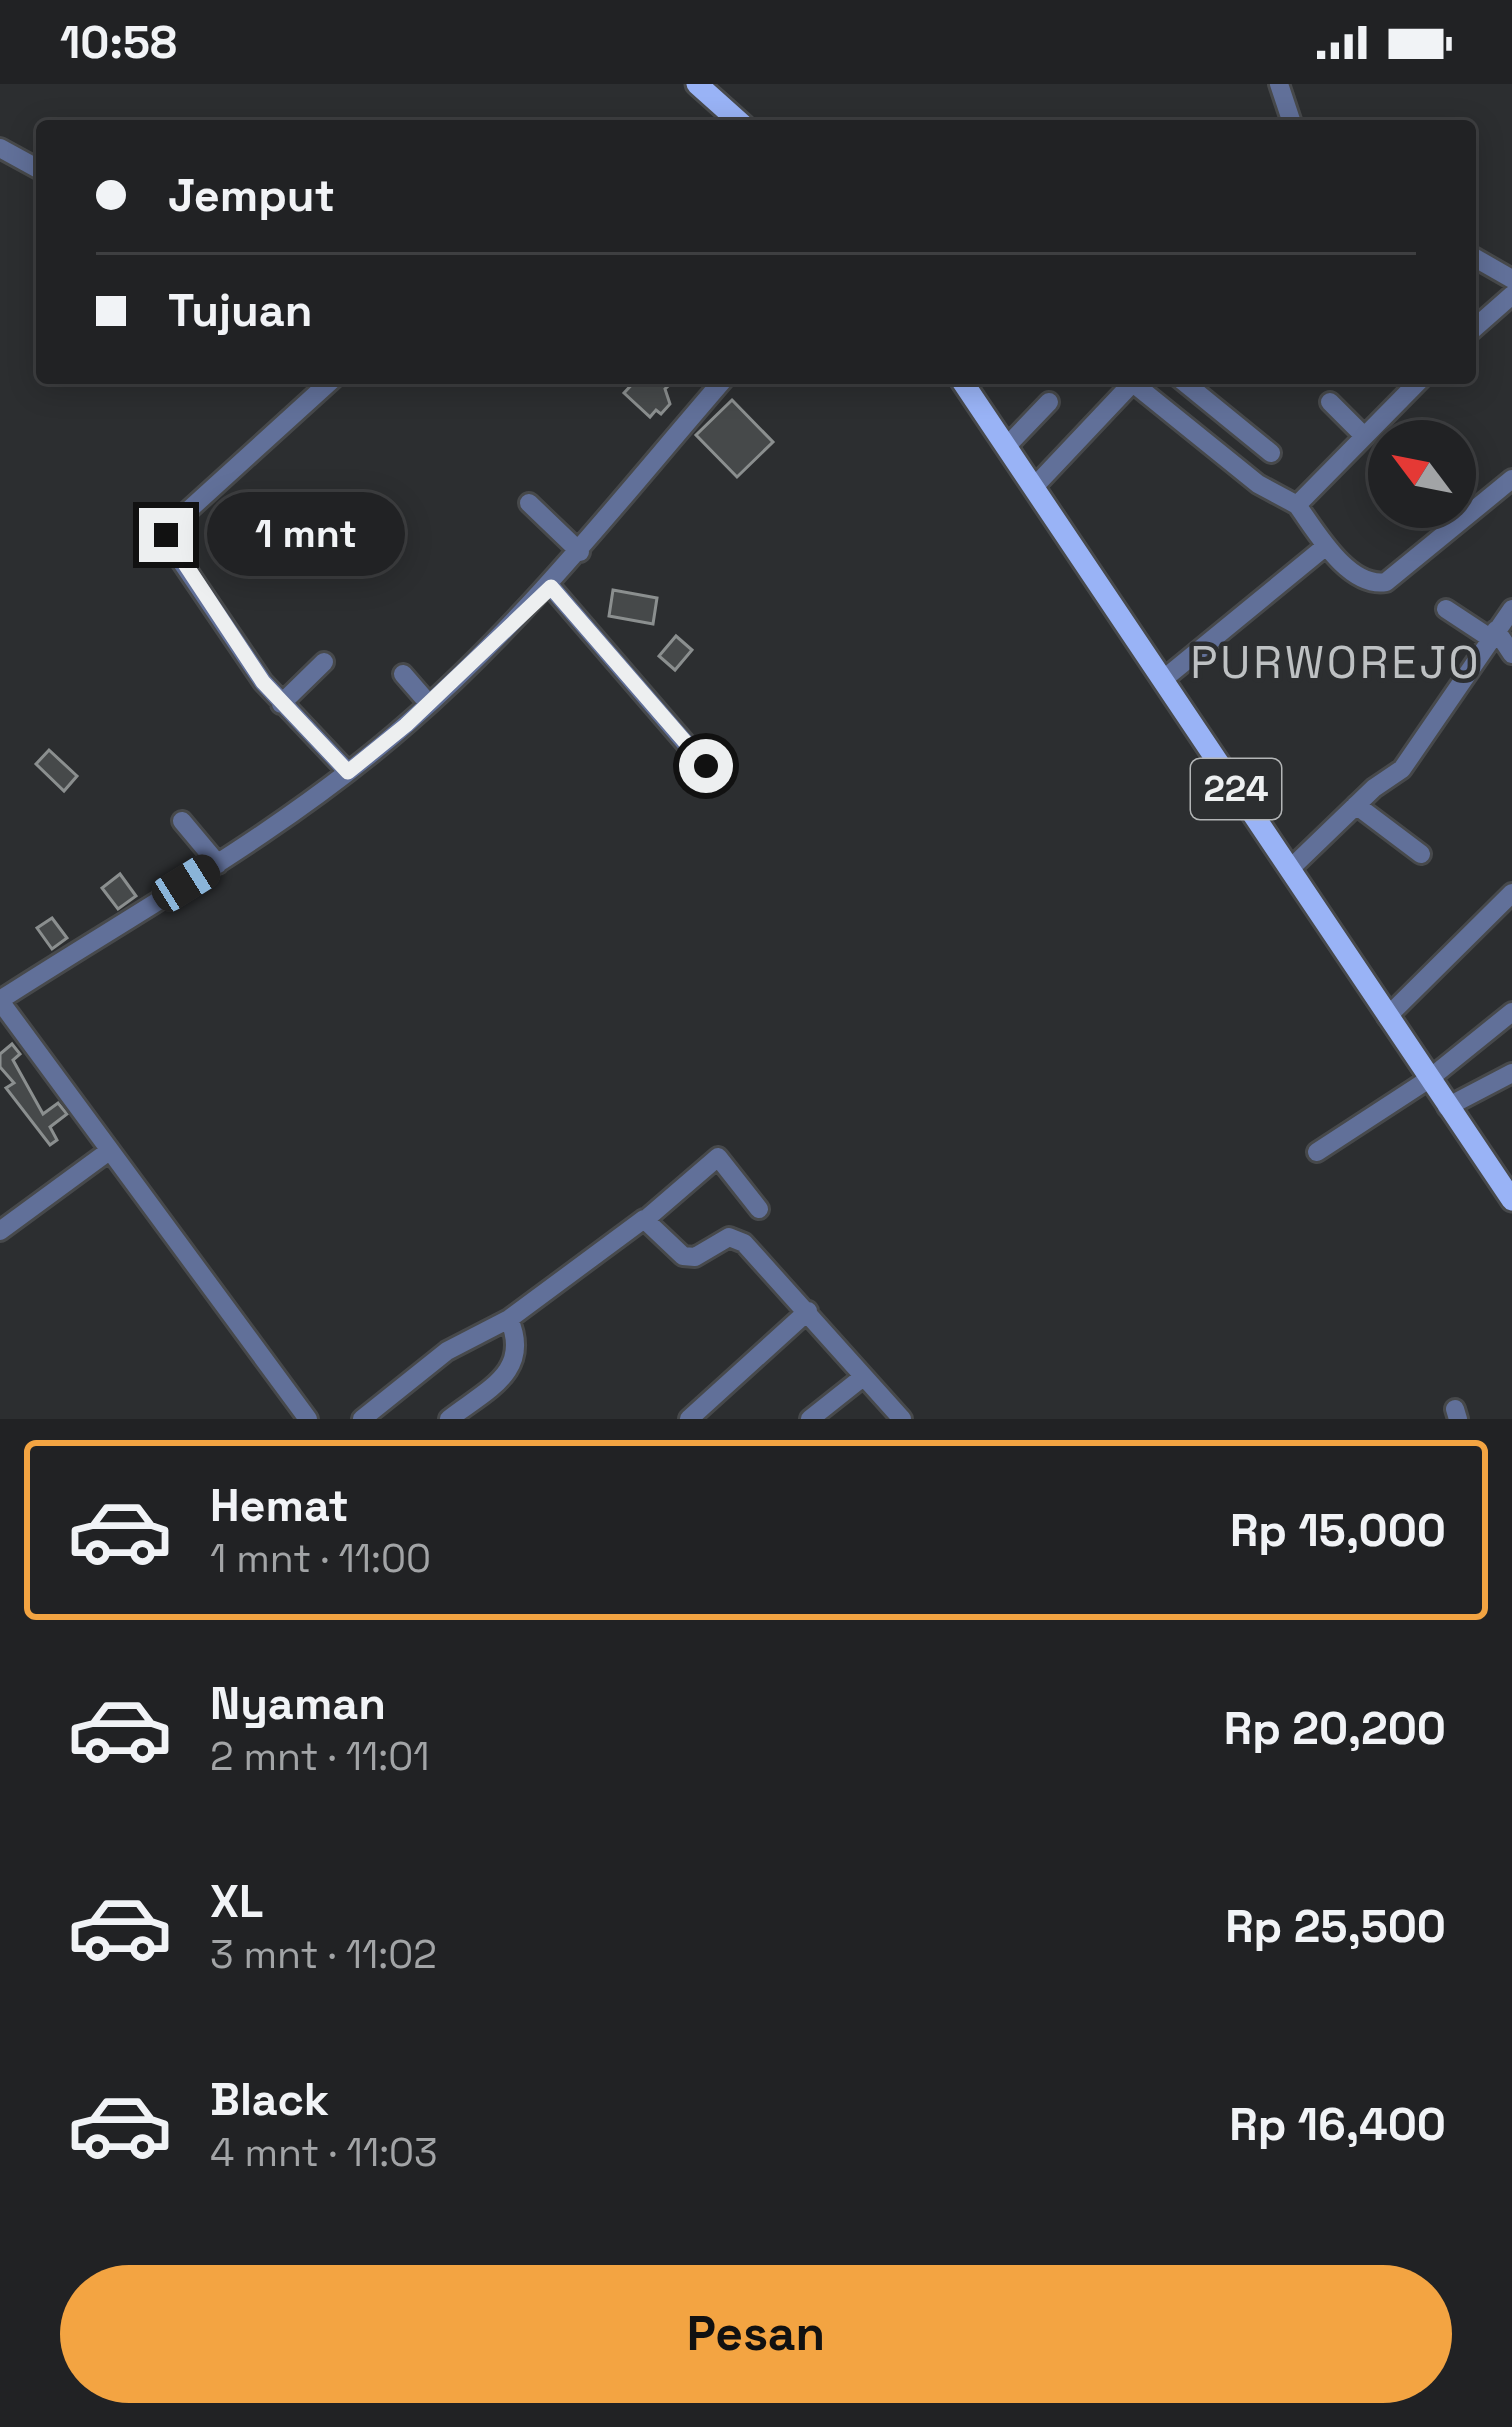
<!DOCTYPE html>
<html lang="id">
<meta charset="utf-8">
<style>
:root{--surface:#212224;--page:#292a2c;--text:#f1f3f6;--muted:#a2a4a6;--line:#3e3f41;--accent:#f3a442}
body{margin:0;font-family:"Space Grotesk",sans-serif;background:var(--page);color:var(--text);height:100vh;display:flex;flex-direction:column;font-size:45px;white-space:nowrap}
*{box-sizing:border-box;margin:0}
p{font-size:39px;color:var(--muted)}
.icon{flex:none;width:66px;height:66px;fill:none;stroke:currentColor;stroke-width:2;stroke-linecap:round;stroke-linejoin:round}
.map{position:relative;height:1335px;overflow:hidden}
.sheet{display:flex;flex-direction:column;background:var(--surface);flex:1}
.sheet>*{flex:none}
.hud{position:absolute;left:36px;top:36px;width:1440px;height:264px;border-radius:12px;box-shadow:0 6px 30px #0003,0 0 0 3px var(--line);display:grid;align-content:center;height:264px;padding:0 60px;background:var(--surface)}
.needle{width:78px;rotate:302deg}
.controls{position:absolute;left:1368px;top:336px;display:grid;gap:24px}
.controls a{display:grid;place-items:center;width:108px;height:108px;border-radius:50%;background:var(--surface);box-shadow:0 6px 30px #0003,0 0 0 3px var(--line);font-size:60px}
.end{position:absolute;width:54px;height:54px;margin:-27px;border:15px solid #edeff0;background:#111;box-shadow:0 0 0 6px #111}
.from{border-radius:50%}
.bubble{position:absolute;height:84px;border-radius:42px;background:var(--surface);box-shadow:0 6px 30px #0003,0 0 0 3px var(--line);font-size:39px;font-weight:600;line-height:84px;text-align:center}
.car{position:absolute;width:36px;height:72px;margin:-36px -18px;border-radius:15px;box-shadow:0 0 9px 3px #0007;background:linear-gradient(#222 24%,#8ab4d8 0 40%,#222 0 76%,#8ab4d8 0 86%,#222 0)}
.hud b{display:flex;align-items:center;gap:42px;height:114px;font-size:45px}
.hud b+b{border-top:3px solid var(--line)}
.hud i{width:30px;height:30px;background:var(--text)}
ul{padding:21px 0 0;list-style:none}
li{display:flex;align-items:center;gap:36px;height:180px;margin:0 24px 18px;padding:0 36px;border:6px solid transparent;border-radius:12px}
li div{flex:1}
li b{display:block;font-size:45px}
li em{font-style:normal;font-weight:600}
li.active{border-color:var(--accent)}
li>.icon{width:108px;height:108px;stroke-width:1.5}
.primary-button{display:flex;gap:24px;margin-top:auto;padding:24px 60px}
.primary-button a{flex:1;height:138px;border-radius:72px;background:var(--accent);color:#111;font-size:48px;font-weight:600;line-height:138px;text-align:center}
.status{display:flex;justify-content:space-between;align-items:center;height:84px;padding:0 60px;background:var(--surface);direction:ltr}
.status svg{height:33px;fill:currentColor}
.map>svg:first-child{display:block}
.building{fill:#46494a;stroke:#8b8f8f;stroke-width:3}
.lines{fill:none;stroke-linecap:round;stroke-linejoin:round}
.minor-casing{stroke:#47494b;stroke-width:24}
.major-casing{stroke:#47494b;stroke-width:27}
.minor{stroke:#617099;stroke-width:18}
.major{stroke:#99b3f6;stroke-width:21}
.route{stroke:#edeff0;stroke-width:15}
.labels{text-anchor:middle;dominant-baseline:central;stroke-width:9;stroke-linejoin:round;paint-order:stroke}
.shield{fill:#2c2e30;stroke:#b3b5b6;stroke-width:3}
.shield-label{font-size:36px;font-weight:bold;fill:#edeff0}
.quarter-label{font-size:45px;letter-spacing:3px;fill:#bec1c3;stroke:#2c2e30}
</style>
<div class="status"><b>10:58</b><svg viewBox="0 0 49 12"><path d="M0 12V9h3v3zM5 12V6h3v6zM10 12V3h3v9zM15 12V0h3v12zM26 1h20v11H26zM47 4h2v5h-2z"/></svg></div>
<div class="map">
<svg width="1512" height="1335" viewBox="0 0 1512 1335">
<rect width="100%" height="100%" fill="#2c2e30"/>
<!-- building -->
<path class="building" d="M638 294H677L665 305 670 320 661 330 656 326 650 333 624 309Z
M732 316 773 358 737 393 696 351Z
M613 506 657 514 653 540 609 532Z
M676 552 692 566 675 586 659 572Z
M49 666 77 692 64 707 36 680Z
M120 790 136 812 118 825 102 804Z
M52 834 67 854 52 865 37 844Z
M12 960 20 970 13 976 43 1030 58 1019 67 1030 50 1043 57 1056 50 1061 6 1004 14 999 0 983V970Z"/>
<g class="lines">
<defs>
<path id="minor" d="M1279 0 1293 42
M0 64 42 87
M1470 171 1512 195
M1470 248 1512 211
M334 294 170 443 166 455 263 598 348 688
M1179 294 1271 369
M1422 294 1297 421C1316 447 1348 504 1386 498L1512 395
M1133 299 1258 400 1297 421
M1330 318 1364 352
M1007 362 1049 318
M1035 402 1137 294
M529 419 580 468
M551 503 706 683
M1446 525 1490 554
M1496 546 1512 570
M403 590 429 620
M1165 594 1326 462
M281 620 324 578
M1356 721 1421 770
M182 737 218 780
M1290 785 1374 704 1402 685 1512 525
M0 916C138 827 285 747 409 638 528 534 622 413 725 294
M0 917 308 1335
M1387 933 1512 809
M1447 1023 1512 989
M1317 1068 1429 995 1512 928
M646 1135 718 1073 759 1125
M0 1147 109 1067
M1455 1325 1458 1335
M362 1335 447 1267 509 1235 644 1135 683 1172 695 1173 729 1153 744 1159 902 1335
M449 1335C486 1306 532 1288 509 1235
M689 1335 808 1227
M810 1335 863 1293"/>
<path id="major" d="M697 0 744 42
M960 294 1512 1116"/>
</defs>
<!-- minor casing -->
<use href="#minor" class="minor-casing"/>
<!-- major casing -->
<use href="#major" class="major-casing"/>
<!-- minor -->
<use href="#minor" class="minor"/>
<!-- major -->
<use href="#major" class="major"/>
</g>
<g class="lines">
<!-- route -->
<path class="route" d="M166 451 263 598 348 688 406 641 551 503 706 682"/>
</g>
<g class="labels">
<!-- shield labels -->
<rect class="shield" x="1191" y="675" width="90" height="60" rx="9"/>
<g class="shield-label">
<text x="1236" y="705">224</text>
</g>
<!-- quarter labels -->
<g class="quarter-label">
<text x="1336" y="578">PURWOREJO</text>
</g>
</g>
</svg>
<div class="controls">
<a><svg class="needle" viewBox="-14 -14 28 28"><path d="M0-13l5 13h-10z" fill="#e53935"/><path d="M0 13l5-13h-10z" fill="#a2a4a6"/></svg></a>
</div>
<i class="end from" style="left:706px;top:682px"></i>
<i class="end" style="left:166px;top:451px"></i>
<div class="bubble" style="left:207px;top:408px;width:198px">1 mnt</div>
<i class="car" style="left:186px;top:799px;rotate:58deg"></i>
<div class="hud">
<b><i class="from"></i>Jemput</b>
<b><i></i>Tujuan</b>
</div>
</div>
<section class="sheet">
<ul>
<li class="active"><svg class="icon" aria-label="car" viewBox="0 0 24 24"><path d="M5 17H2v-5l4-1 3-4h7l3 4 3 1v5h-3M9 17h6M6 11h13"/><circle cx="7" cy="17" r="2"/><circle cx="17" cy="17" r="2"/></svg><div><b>Hemat</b><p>1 mnt · 11:00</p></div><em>Rp 15,000</em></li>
<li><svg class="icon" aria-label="car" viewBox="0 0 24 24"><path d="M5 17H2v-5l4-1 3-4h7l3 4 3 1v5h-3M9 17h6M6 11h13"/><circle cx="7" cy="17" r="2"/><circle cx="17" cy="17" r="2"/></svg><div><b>Nyaman</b><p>2 mnt · 11:01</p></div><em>Rp 20,200</em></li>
<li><svg class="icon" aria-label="car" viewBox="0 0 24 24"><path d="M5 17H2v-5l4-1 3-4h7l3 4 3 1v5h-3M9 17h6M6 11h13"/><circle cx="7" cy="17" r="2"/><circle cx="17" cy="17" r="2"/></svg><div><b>XL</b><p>3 mnt · 11:02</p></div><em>Rp 25,500</em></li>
<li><svg class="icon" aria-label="car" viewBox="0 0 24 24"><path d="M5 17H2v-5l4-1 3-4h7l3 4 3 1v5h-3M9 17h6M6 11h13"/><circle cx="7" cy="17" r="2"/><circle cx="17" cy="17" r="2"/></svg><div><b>Black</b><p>4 mnt · 11:03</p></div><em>Rp 16,400</em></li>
</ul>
<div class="primary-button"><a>Pesan</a></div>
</section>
